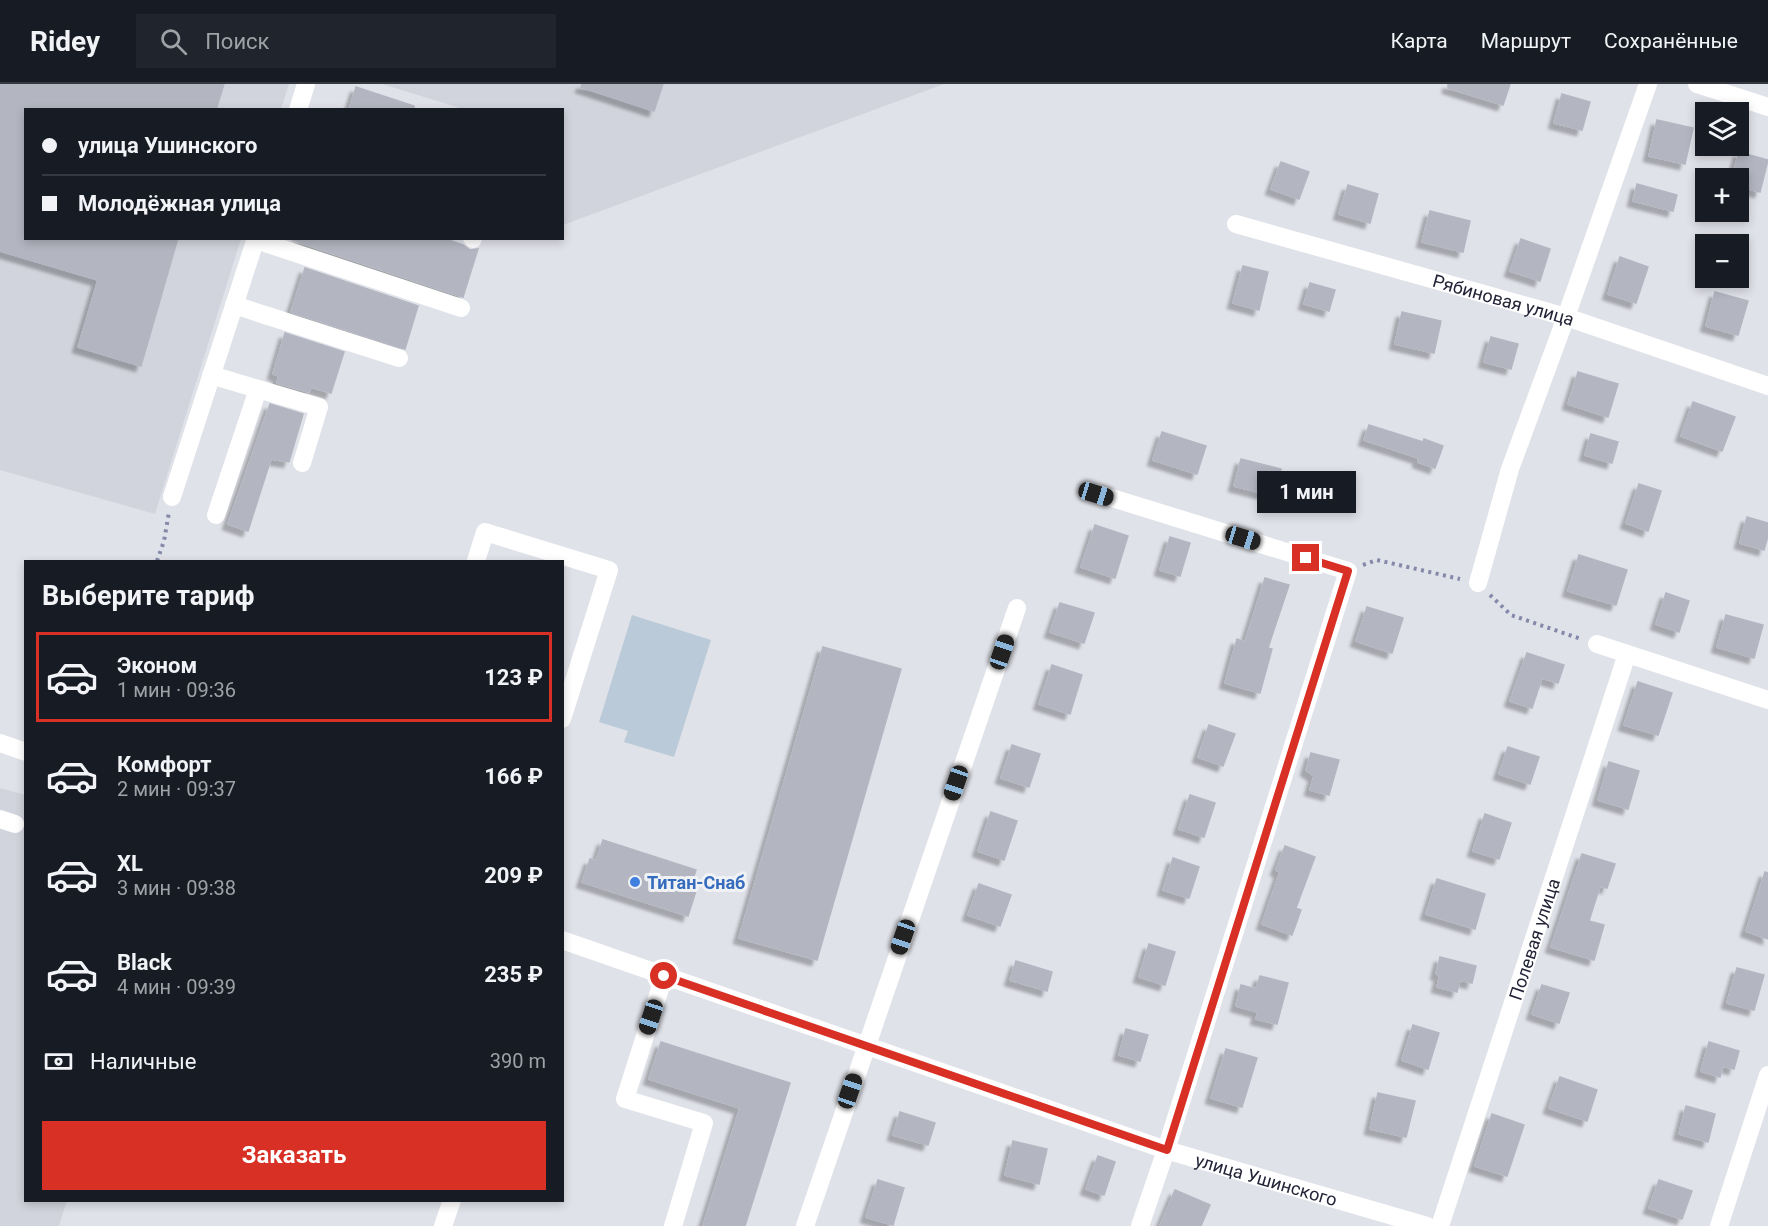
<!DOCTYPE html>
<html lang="ru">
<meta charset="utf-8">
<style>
:root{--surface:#171b24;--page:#20242c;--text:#f1f3f6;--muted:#9ea1a6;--line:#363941;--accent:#d93025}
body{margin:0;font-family:Roboto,sans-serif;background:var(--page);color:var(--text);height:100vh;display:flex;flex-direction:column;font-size:22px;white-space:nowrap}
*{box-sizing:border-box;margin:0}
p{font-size:20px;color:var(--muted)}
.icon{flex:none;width:33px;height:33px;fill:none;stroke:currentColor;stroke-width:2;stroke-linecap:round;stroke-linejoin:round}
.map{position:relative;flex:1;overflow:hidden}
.panel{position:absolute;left:24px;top:476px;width:540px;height:642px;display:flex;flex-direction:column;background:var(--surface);border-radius:0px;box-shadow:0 3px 9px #0003}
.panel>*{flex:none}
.banner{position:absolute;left:24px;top:24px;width:540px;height:132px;border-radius:0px;box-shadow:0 3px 9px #0003;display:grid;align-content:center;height:132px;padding:0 18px;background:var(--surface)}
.fabs{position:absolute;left:1695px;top:18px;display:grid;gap:12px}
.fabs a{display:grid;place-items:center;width:54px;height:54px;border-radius:0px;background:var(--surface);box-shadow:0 3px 9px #0003;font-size:30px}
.end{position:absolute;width:27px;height:27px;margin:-14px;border:8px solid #d93025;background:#fff;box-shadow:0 0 0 3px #fff}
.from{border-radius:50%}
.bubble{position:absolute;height:42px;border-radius:0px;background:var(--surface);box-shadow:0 3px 9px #0003;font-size:20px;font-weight:700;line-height:42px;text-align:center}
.car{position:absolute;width:18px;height:36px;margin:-18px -9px;border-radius:8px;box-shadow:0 0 4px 2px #0007;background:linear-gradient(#222 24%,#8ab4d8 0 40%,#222 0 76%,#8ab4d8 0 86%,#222 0)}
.banner b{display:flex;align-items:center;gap:21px;height:57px;font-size:22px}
.banner b+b{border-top:2px solid var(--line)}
.banner i{width:15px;height:15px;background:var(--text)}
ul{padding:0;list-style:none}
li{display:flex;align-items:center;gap:18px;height:90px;margin:0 12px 9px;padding:0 6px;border:3px solid transparent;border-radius:0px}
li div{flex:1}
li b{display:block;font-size:22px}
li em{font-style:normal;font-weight:700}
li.selected{border-color:var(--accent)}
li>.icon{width:54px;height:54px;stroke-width:1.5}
h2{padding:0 18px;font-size:27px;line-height:72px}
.pay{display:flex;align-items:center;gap:15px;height:66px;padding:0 18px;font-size:22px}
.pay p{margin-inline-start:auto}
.button{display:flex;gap:12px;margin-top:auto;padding:12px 18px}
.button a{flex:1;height:69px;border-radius:0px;background:var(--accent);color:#fff;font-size:24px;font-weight:700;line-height:69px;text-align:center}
header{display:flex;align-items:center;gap:36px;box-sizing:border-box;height:84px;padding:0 30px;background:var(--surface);border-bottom:2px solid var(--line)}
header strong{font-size:28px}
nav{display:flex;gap:33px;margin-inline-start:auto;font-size:21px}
.search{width:420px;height:54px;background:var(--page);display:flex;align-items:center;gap:15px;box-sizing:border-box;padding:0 21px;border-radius:0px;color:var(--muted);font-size:22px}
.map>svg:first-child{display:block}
.built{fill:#d2d4dd}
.green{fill:#bbcad8}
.building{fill:#b3b6c1;stroke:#b4b6c2;stroke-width:1.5;filter:url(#shadow)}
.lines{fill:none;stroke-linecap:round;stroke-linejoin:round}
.path{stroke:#8488a9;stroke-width:4;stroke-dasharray:3 4.5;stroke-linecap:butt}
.minor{stroke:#fff;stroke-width:18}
.route{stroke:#d93025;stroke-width:8}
.shop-dot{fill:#3f7fe0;stroke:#f0f2f6;stroke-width:2}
.labels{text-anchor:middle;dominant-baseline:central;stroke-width:6;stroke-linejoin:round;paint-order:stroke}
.street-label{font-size:18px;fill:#232438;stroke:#f0f2f6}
.shop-label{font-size:18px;font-weight:bold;fill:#366cbe;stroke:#f0f2f6;text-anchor:start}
</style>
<header>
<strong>Ridey</strong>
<div class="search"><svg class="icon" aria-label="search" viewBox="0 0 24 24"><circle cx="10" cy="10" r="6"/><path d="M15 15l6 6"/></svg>Поиск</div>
<nav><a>Карта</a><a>Маршрут</a><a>Сохранённые</a></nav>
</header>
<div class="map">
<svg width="1768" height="1142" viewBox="0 0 1768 1142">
<defs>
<filter id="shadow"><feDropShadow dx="-5.5" dy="5.5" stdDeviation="1.5" flood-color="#0004"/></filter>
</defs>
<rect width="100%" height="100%" fill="#e0e2e9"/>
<!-- built -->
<path class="built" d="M0 0H289L281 25 26 26V154L241 155 155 430 0 386Z
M382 0H944L563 141 562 26 463 25Z
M0 704 25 711 26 1116H67L59 1142H0Z"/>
<!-- green -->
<path class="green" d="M632 531 711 556 674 673 624 658 628 647 599 638Z"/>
<!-- building -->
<path class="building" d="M0 0H224L216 26H26V154H178L141 282 78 263 98 196 0 167Z
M582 0H663L654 27 581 3Z
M1448 0H1510L1503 21 1448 4Z
M356 3 414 22V26H349Z
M1562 10 1590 18 1582 46 1554 39Z
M1657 36 1693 44 1685 80 1649 72Z
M1739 68 1768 76 1760 108 1738 102V94H1732Z
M1281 78 1309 88 1299 115 1271 105Z
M1637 100 1677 111 1673 127 1633 117Z
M1348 101 1378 110 1370 139 1339 130Z
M1430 127 1470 137 1463 168 1422 158Z
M287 154H443L463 161 470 166 478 165 463 213Z
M1521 155 1550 165 1540 197 1510 187Z
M1620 173 1648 183 1636 219 1608 210Z
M1243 182 1268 188 1259 226 1233 219Z
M305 184 418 222 405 265 291 228Z
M1310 199 1335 206 1329 227 1304 220Z
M1715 208 1748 217 1738 251 1706 242Z
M1402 228 1441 237 1434 269 1395 260Z
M285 249 344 268 331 309 311 303 309 308 277 299 279 292 273 290Z
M1491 253 1518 260 1511 285 1484 278Z
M1578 288 1618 300 1608 333 1568 320Z
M1693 318 1735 333 1722 367 1681 352Z
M270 320 303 330 289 378 271 375 248 447 228 440Z
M1369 341 1423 358 1424 355 1443 362 1435 384 1418 378 1419 374 1364 356Z
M1162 348 1206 362 1197 390 1153 376Z
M1591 350 1618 358 1612 379 1585 371Z
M1241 375 1281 385 1274 412 1234 402Z
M1639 400 1661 407 1648 447 1626 439Z
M1747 433 1768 439V452L1764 466 1740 459Z
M1095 441 1128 452 1115 494 1081 483Z
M1170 453 1190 459 1180 492 1160 486Z
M1579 471 1627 486 1616 521 1568 507Z
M1265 494 1289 501 1268 564 1272 565 1260 609 1225 599 1237 555 1245 558Z
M1666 509 1689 517 1679 548 1656 540Z
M1060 519 1094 529 1084 559 1050 548Z
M1367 523 1403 534 1392 569 1356 557Z
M1726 531 1763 541 1754 574 1717 563Z
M823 563 901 585 817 876 739 854Z
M1527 569 1564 581 1558 599 1542 594 1532 624 1510 617Z
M1052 581 1082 591 1070 630 1039 620Z
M1638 598 1672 609 1658 651 1624 641Z
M1209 641 1235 650 1223 682 1198 673Z
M1012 661 1040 670 1029 703 1001 694Z
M1508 663 1539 673 1530 700 1499 690Z
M1311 669 1339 676 1329 711 1310 706 1314 692 1306 686Z
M1609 678 1639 687 1628 725 1598 716Z
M1190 711 1215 719 1204 753 1179 745Z
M991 728 1017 737 1004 776 978 767Z
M1485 730 1511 739 1499 775 1473 767Z
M603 756 696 786 690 805 696 807 688 832 582 798 590 775 596 777Z
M1285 762 1315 773 1296 824 1301 826 1292 851 1262 840 1280 788 1276 786Z
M1582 770 1615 780 1607 804 1600 802 1589 837 1604 841 1594 876 1551 863Z
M1173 774 1199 783 1189 814 1163 806Z
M1765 788 1768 789V855L1746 847Z
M1437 795 1485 810 1475 845 1426 830Z
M979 800 1011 811 1000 842 968 831Z
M1149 860 1175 868 1165 901 1139 893Z
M1440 873 1476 882 1472 899 1460 896 1457 908 1437 903 1440 891 1436 890Z
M1016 877 1052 888 1047 907 1010 896Z
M1737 884 1764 891 1754 926 1727 919Z
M1260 892 1288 899 1277 940 1256 935 1258 928 1236 922 1241 901 1256 905Z
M1542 901 1569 909 1559 939 1532 930Z
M1413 941 1439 949 1428 985 1402 976Z
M1126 945 1148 951 1140 977 1119 971Z
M661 958 790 999 745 1142H703L740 1024 649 995Z
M1709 958 1739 967 1734 985 1723 982 1720 993 1701 987Z
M1226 965 1257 974 1242 1023 1211 1014Z
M1560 993 1597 1006 1587 1037 1549 1024Z
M1378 1009 1415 1017 1406 1053 1370 1045Z
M1686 1022 1715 1030 1708 1058 1679 1050Z
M900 1028 935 1039 928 1061 893 1051Z
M1492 1030 1524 1041 1507 1092 1475 1082Z
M1013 1057 1047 1065 1039 1100 1005 1091Z
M1098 1072 1115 1078 1104 1111 1086 1105Z
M878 1096 904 1104 893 1141 866 1133Z
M1659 1096 1692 1107 1682 1135 1649 1124Z
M1175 1106 1210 1121 1201 1142H1160Z"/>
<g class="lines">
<!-- path -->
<path class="path" d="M157 477 164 457 169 428
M1363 481 1377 476 1460 495
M1490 511 1511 531 1581 555"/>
<!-- minor -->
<g class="minor">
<path d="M1697 0 1768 23"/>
<path d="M298 26 306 0"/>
<path id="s1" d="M1236 140 1566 233 1768 302"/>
<path d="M472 154 473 155"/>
<path d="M256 156 461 224"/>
<path d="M234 221 399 274"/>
<path d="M211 291 258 305 216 431"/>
<path d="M258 305 319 323 302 379"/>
<path d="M1096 409 1348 487 1166 1066 1140 1142"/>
<path d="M172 413 256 154"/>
<path d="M476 477 485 448 609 486 562 635"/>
<path d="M1478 499 1510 385 1566 233 1648 0"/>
<path d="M1597 560 1768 616"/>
<path d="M0 659 26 668"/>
<path d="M0 735 15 740"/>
<path id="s2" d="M562 856 1166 1066 1427 1142"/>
<path d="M664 892 625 1015 704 1039 673 1142"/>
<path d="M443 1142 452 1116"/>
<path d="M805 1142 1017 524"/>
<path id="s3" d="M1440 1142 1627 570"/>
<path d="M1719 1142 1768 991"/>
</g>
</g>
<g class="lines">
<!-- route -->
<path class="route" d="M664 892 1167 1066 1348 487 1306 474"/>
</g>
<!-- markers -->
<circle class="shop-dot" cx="635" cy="798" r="6"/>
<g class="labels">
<!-- street labels -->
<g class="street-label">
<text stroke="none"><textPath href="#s1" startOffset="278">Рябиновая улица</textPath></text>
<text stroke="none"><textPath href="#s3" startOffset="302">Полевая улица</textPath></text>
<text stroke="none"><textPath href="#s2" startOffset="744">улица Ушинского</textPath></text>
</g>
<!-- shop labels -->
<g class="shop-label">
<text x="647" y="798">Титан-Снаб</text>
</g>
</g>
</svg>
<div class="fabs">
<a><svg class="icon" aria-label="layers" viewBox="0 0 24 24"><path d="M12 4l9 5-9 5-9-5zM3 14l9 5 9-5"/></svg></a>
<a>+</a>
<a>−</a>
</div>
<i class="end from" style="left:664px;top:892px"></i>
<i class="end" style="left:1306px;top:474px"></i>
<div class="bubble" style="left:1257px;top:387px;width:99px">1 мин</div>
<i class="car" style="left:1096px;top:410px;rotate:107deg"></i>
<i class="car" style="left:1243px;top:454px;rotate:107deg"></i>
<i class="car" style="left:1002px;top:568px;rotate:19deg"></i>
<i class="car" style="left:956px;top:699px;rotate:199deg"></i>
<i class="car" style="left:903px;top:853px;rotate:199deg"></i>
<i class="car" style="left:651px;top:933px;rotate:198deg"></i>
<i class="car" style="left:850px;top:1007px;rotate:19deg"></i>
<div class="banner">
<b><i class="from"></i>улица Ушинского</b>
<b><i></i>Молодёжная улица</b>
</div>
<section class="panel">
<h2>Выберите тариф</h2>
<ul>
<li class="selected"><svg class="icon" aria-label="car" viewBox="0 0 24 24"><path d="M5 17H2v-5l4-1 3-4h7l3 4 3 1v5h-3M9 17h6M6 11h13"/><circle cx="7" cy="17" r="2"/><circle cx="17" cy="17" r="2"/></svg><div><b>Эконом</b><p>1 мин · 09:36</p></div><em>123 ₽</em></li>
<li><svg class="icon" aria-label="car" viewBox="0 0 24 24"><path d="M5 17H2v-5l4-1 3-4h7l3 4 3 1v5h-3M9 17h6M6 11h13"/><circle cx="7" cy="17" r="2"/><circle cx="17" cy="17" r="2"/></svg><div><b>Комфорт</b><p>2 мин · 09:37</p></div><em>166 ₽</em></li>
<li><svg class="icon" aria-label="car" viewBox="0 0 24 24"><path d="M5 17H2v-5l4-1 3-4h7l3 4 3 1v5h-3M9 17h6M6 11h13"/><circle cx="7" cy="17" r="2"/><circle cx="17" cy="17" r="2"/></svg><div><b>XL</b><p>3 мин · 09:38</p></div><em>209 ₽</em></li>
<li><svg class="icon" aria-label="car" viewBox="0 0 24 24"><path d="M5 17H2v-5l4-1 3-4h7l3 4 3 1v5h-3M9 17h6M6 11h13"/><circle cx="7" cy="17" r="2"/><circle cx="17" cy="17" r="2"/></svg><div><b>Black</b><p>4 мин · 09:39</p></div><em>235 ₽</em></li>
</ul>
<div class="pay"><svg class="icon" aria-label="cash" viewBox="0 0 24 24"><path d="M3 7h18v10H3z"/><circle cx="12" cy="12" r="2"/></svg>Наличные<p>390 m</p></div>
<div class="button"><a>Заказать</a></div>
</section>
</div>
